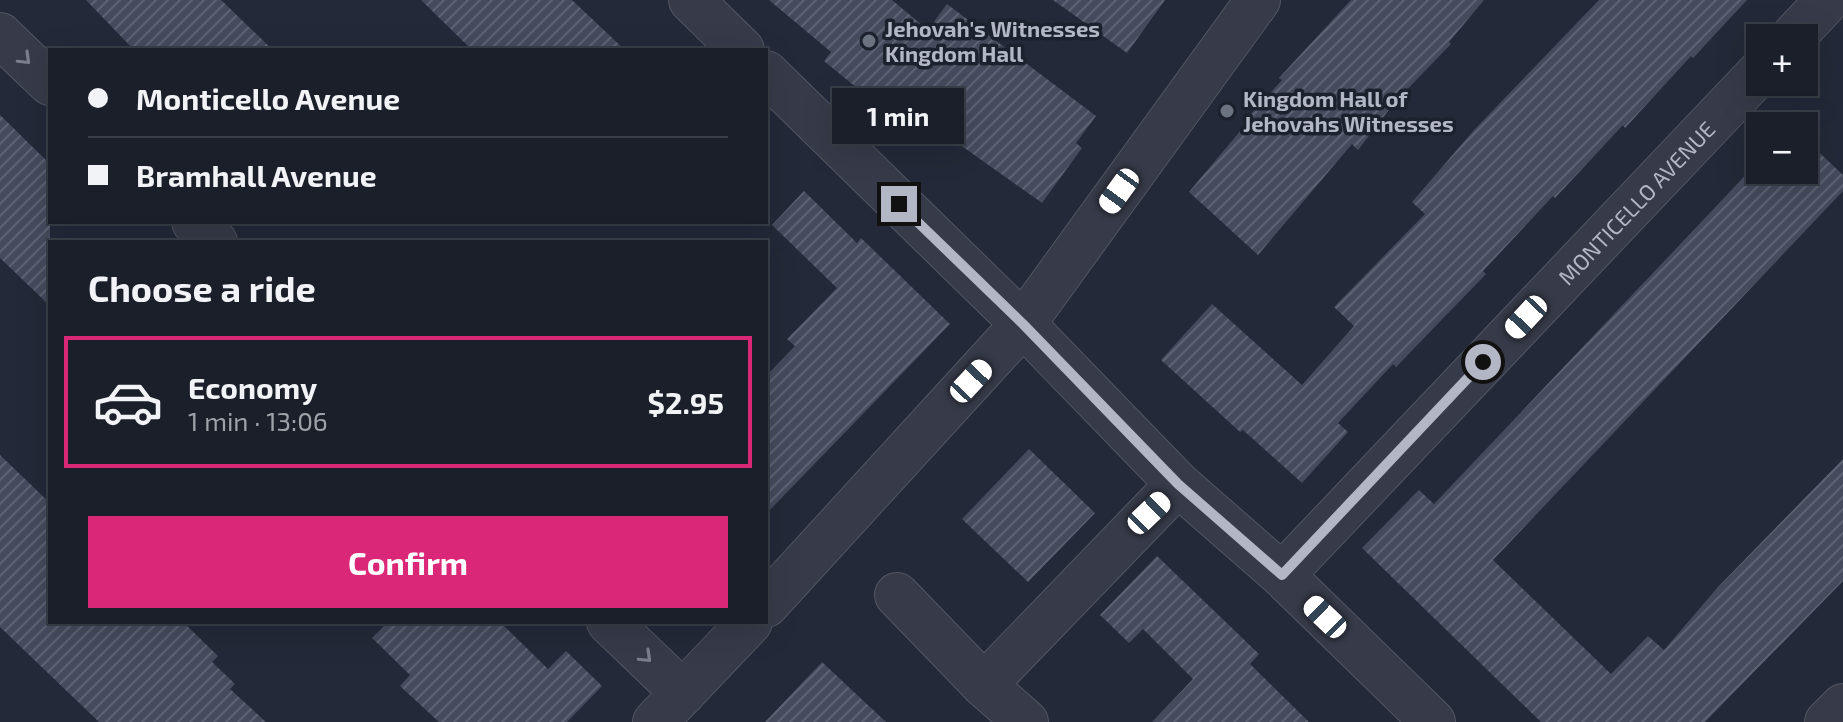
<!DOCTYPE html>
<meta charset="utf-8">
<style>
:root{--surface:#1a1f2a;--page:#272c36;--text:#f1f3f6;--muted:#9fa2a8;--line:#383d47;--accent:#db2777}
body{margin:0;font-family:"Exo 2",sans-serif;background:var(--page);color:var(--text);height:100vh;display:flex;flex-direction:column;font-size:30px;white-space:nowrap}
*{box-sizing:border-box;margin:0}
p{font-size:26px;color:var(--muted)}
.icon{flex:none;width:44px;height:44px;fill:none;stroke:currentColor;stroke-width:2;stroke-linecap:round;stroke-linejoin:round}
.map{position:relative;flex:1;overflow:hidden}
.sheet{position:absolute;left:48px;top:240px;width:720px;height:384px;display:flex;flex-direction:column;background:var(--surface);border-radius:0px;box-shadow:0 8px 32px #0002,0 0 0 2px var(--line)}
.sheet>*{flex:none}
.top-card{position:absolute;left:48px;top:48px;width:720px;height:176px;border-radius:0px;box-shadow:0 8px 32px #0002,0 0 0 2px var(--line);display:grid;align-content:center;height:176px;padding:0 40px;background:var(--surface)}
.tools{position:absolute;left:1746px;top:24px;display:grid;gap:16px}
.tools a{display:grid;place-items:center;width:72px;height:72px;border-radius:0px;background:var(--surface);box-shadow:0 8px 32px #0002,0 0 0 2px var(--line);font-size:40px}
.end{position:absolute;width:36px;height:36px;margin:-18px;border:10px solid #b2b6c5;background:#111;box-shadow:0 0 0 4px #111}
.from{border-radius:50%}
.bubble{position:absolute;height:56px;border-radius:0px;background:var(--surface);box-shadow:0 8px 32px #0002,0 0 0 2px var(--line);font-size:26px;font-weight:700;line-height:56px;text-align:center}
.car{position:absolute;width:24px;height:48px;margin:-24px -12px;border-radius:10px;box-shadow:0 0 6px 2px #0007;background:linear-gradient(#fff 24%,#345 0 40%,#fff 0 76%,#345 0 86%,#fff 0)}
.top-card b{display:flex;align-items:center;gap:28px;height:76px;font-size:30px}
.top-card b+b{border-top:2px solid var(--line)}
.top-card i{width:20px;height:20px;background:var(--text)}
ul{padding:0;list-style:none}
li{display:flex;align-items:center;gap:24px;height:132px;margin:0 16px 12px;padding:0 24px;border:4px solid transparent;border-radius:0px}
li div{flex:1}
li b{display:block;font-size:30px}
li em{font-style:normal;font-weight:700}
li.current{border-color:var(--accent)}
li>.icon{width:72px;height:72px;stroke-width:1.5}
h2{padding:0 40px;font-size:36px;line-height:96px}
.action{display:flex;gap:16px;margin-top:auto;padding:16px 40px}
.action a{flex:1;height:92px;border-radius:0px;background:var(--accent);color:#fff;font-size:32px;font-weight:700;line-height:92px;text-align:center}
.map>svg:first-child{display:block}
.building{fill:url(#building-hatch)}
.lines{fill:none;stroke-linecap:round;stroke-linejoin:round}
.minor-casing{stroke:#525664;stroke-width:46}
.tertiary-casing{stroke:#525664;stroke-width:46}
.minor{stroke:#373b49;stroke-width:44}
.tertiary{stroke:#373b49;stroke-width:44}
.oneway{stroke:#7b7f8d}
.route{stroke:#b2b6c5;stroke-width:10}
.worship-dot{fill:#6b7280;stroke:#1c212e;stroke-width:3}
.labels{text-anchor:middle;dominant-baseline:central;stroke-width:7;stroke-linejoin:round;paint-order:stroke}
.poi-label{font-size:22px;font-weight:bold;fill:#b2b6c5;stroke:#1c212e;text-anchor:start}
.street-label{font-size:22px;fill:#b2b6c5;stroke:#1c212e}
</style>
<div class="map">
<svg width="1843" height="722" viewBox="0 0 1843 722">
<defs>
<pattern id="building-hatch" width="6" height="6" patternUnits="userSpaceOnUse" patternTransform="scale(2)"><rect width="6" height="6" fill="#454b5d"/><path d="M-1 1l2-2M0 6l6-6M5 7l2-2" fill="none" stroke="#5d6373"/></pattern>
</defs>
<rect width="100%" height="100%" fill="#232938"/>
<!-- building -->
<path class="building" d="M86 0H221L273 50H134Z
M421 0H572L625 50H472Z
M769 0H892L928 30 947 4 1096 116 1076 143 1082 148 1042 203 883 90 874 102 824 61 831 52Z
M1053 0H1165L1127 53Z
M1351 0H1484L1449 42 1451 44 1395 102 1358 150 1352 144 1258 255 1189 192 1252 117 1250 115 1282 80 1279 78Z
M1599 0H1747L1693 58 1691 56 1625 128 1623 125 1555 198 1553 196 1483 271 1486 274 1396 367 1393 364 1338 423 1348 432 1302 483 1243 430 1240 432 1161 360 1212 304 1302 385 1354 326 1334 307 1425 214 1412 202 1475 129Z
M0 115 50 164V306L0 258Z
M1804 138 1843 175V191L1493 560 1611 674 1648 636 1664 650 1718 587 1843 459V581L1705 722H1541L1362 548 1419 490 1434 504 1760 160V170H1804Z
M804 191 857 243 861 238 950 324 766 514V376L795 346 787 339 837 288 772 225Z
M1029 449 1095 513 1028 582 962 519Z
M0 455 50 503V622H183L218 656 212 662 235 684 230 689 266 722H99L0 627Z
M1157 556 1259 654 1250 664 1309 722H1152L1193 679 1143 629 1129 643 1100 615Z
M388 622H500L548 669 566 651 602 686 567 722H439L400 686 410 675 372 638Z
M822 662 886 722H765Z"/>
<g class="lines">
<defs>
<g id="minor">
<path d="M691 0 742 50"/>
<path d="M0 35 50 83"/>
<path d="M1792 38 1828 0"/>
<path d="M766 73 1023 324 1178 484 1282 575 1433 722"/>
<path d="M194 222 215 242"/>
<path id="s1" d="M1282 575 1760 72"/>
<path d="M897 595 984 685"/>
<path d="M609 622 683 693"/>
<path d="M1026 722 984 685 1178 484"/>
<path d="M1827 722 1843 706"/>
</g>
<path id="tertiary" d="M766 605 1023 324 1258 0
M655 722 750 622"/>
</defs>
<!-- minor casing -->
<use href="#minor" class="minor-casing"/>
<!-- tertiary casing -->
<use href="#tertiary" class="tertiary-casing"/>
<!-- minor -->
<use href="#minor" class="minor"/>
<!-- tertiary -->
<use href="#tertiary" class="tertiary"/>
</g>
<!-- one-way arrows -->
<defs><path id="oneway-chevron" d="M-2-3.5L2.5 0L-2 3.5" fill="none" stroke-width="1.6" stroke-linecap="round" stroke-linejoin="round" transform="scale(2)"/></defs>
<g class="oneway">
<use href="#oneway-chevron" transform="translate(25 59) rotate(44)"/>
<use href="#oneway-chevron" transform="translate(646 657) rotate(44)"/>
</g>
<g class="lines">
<!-- route -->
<path class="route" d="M899 204 1023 324 1178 484 1282 575 1483 362"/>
</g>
<!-- markers -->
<g class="worship-dot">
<circle cx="869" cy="41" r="8"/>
<circle cx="1227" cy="111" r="8"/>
</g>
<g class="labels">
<!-- poi labels -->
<g class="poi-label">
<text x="885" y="28">Jehovah's Witnesses<tspan x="885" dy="25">Kingdom Hall</tspan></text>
<text x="1243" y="98">Kingdom Hall of<tspan x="1243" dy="25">Jehovahs Witnesses</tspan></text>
</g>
<!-- street labels -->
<g class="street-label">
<text stroke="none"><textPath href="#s1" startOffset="514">MONTICELLO AVENUE</textPath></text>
</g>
</g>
</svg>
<div class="tools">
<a>+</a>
<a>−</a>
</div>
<i class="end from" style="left:1483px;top:362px"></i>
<i class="end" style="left:899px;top:204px"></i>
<div class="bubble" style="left:832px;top:88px;width:132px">1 min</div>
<i class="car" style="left:1119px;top:191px;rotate:216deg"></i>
<i class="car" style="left:1526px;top:317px;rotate:223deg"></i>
<i class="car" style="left:971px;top:381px;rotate:43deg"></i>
<i class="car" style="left:1149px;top:513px;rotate:46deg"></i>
<i class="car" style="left:1325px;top:617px;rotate:314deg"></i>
<div class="top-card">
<b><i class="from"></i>Monticello Avenue</b>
<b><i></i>Bramhall Avenue</b>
</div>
<section class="sheet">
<h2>Choose a ride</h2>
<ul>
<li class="current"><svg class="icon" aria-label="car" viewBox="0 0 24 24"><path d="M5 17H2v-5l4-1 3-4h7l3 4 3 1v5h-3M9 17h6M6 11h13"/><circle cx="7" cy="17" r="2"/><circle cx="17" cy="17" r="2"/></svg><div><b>Economy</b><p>1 min · 13:06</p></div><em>$2.95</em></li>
</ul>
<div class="action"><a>Confirm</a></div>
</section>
</div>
